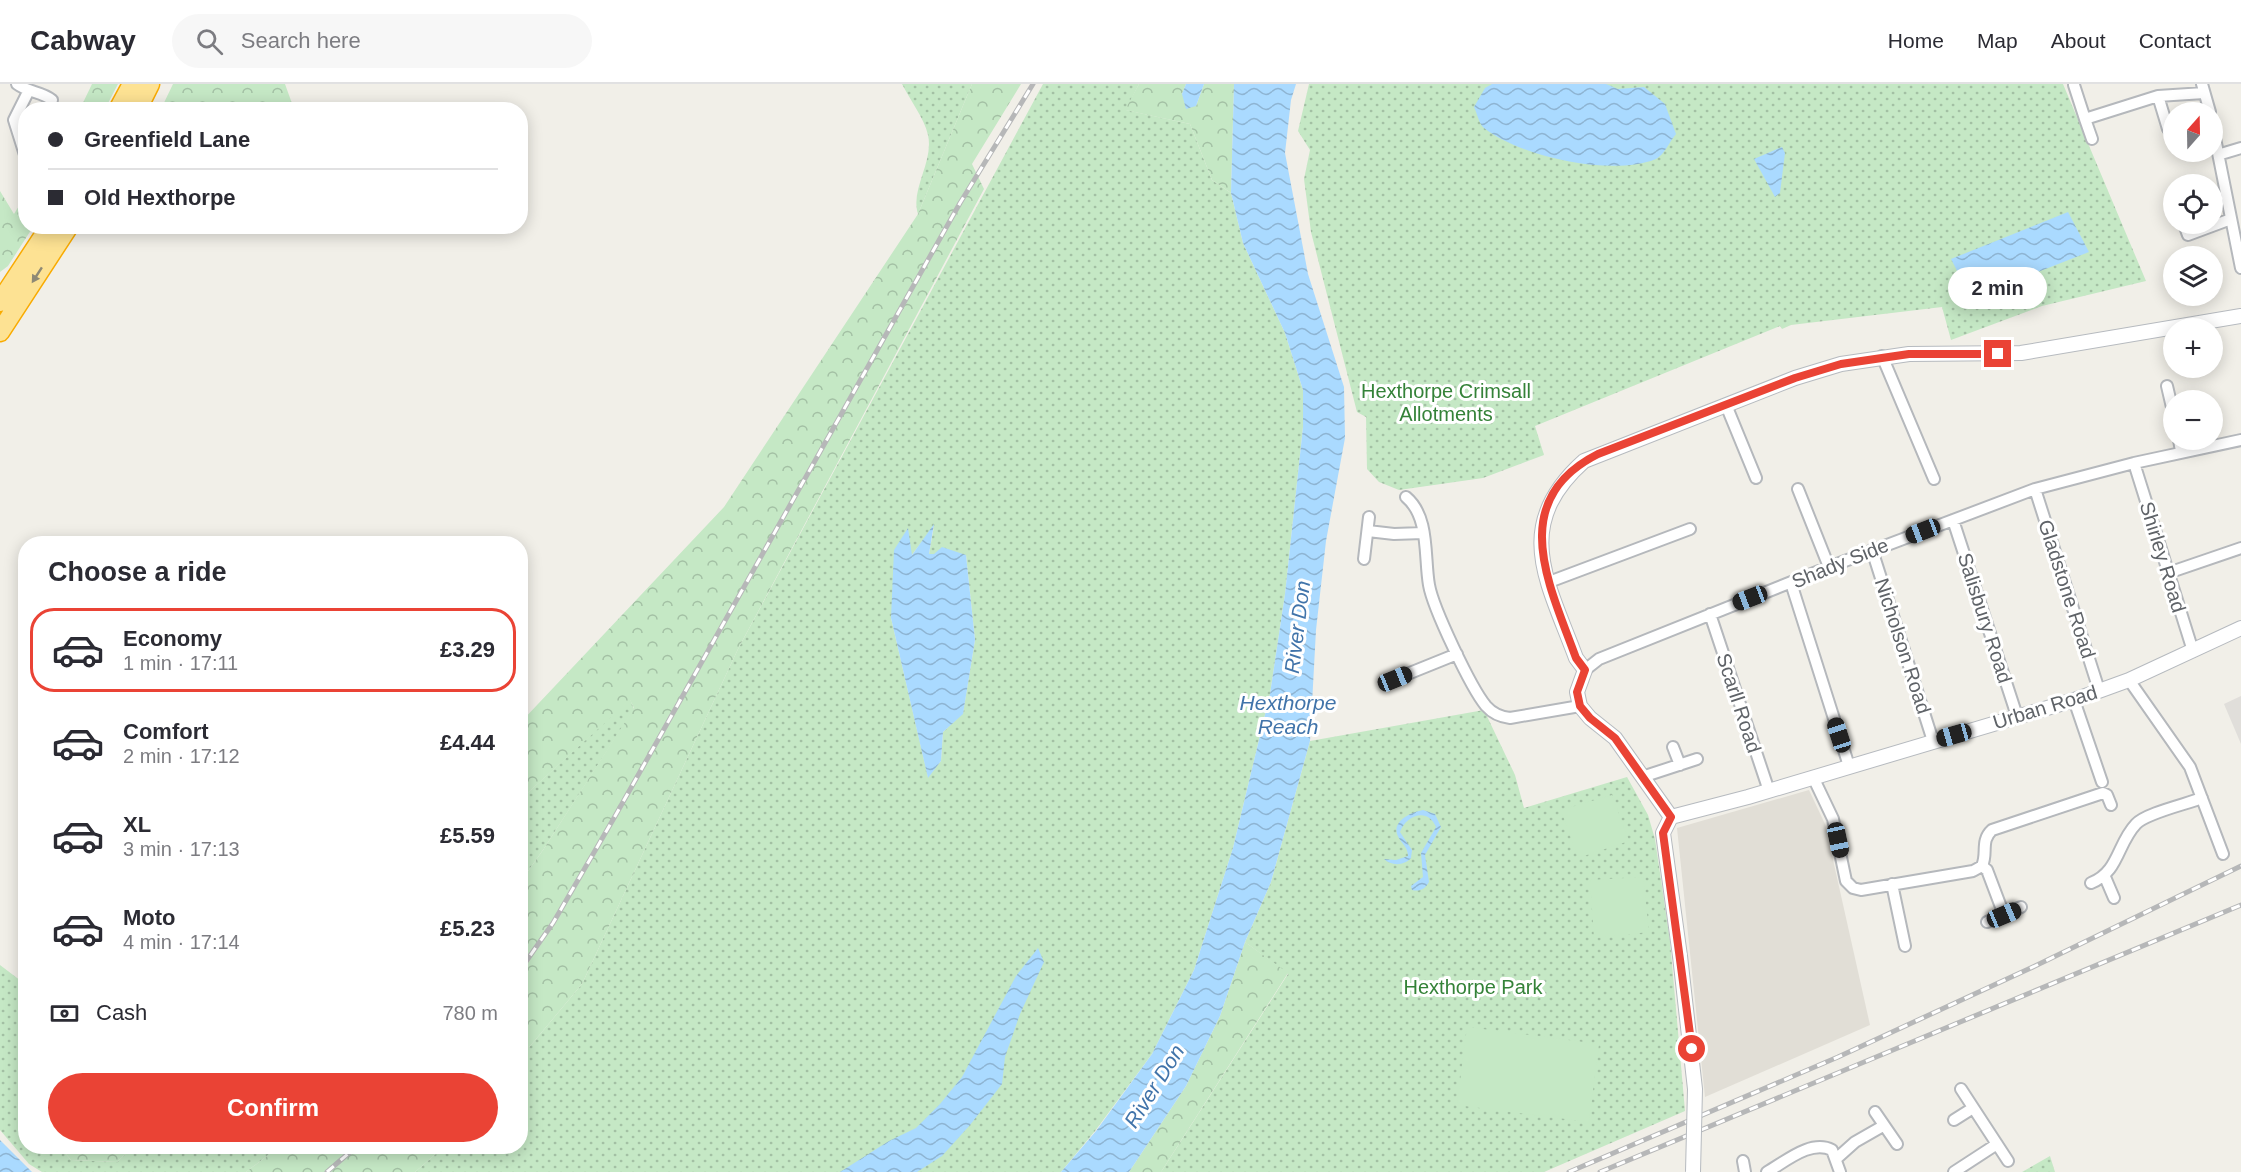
<!DOCTYPE html>
<meta charset="utf-8">
<style>
:root{--surface:#fff;--page:#f7f7f7;--text:#2b2b33;--muted:#7c7c81;--line:#e1e1e2;--accent:#ea4335}
body{margin:0;font-family:Helvetica,sans-serif;background:var(--page);color:var(--text);height:100vh;display:flex;flex-direction:column;font-size:22px;white-space:nowrap}
*{box-sizing:border-box;margin:0}
p{font-size:20px;color:var(--muted)}
.icon{flex:none;width:33px;height:33px;fill:none;stroke:currentColor;stroke-width:2;stroke-linecap:round;stroke-linejoin:round}
.map{position:relative;flex:1;overflow:hidden}
.side{position:absolute;left:18px;top:452px;width:510px;height:618px;display:flex;flex-direction:column;background:var(--surface);border-radius:24px;box-shadow:0 3px 15px #0003}
.side>*{flex:none}
.hud{position:absolute;left:18px;top:18px;width:510px;height:132px;border-radius:24px;box-shadow:0 3px 15px #0003;display:grid;align-content:center;height:132px;padding:0 30px;background:var(--surface)}
.needle{width:39px;rotate:20deg}
.controls{position:absolute;left:2163px;top:18px;display:grid;gap:12px}
.controls a{display:grid;place-items:center;width:60px;height:60px;border-radius:50%;background:var(--surface);box-shadow:0 3px 15px #0003;font-size:30px}
.end{position:absolute;width:27px;height:27px;margin:-14px;border:8px solid #ea4335;background:#fff;box-shadow:0 0 0 3px #fff}
.from{border-radius:50%}
.bubble{position:absolute;height:42px;border-radius:21px;background:var(--surface);box-shadow:0 3px 15px #0003;font-size:20px;font-weight:700;line-height:42px;text-align:center}
.car{position:absolute;width:18px;height:36px;margin:-18px -9px;border-radius:8px;box-shadow:0 0 4px 2px #0007;background:linear-gradient(#222 24%,#8ab4d8 0 40%,#222 0 76%,#8ab4d8 0 86%,#222 0)}
.hud b{display:flex;align-items:center;gap:21px;height:57px;font-size:22px}
.hud b+b{border-top:2px solid var(--line)}
.hud i{width:15px;height:15px;background:var(--text)}
ul{padding:0;list-style:none}
li{display:flex;align-items:center;gap:18px;height:84px;margin:0 12px 9px;padding:0 18px;border:3px solid transparent;border-radius:24px}
li div{flex:1}
li b{display:block;font-size:22px}
li em{font-style:normal;font-weight:700}
li.selected{border-color:var(--accent)}
li>.icon{width:54px;height:54px;stroke-width:1.5}
h2{padding:0 30px;font-size:27px;line-height:72px}
.pay{display:flex;align-items:center;gap:15px;height:66px;padding:0 30px;font-size:22px}
.pay p{margin-inline-start:auto}
.primary-button{display:flex;gap:12px;margin-top:auto;padding:12px 30px}
.primary-button a{flex:1;height:69px;border-radius:36px;background:var(--accent);color:#fff;font-size:24px;font-weight:700;line-height:69px;text-align:center}
header{display:flex;align-items:center;gap:36px;box-sizing:border-box;height:84px;padding:0 30px;background:var(--surface);border-bottom:2px solid var(--line)}
header strong{font-size:28px}
nav{display:flex;gap:33px;margin-inline-start:auto;font-size:21px}
.search{width:420px;height:54px;background:var(--page);display:flex;align-items:center;gap:15px;box-sizing:border-box;padding:0 21px;border-radius:33px;color:var(--muted);font-size:22px}
.map>svg:first-child{display:block}
.industrial{fill:#e0deda}
.education{fill:#e1ded6}
.green{fill:url(#green-dots);fill-rule:evenodd}
.forest{fill:url(#forest-crowns)}
.pitch{fill:#c5e8c5}
.water{fill:url(#water-waves)}
.lines{fill:none;stroke-linecap:round;stroke-linejoin:round}
.street-casing{stroke:#b5b8bc;stroke-width:14}
.secondary-casing{stroke:#b6babf;stroke-width:16}
.highway-casing{stroke:#f9ab00;stroke-width:21}
.street{stroke:#fff;stroke-width:10}
.secondary{stroke:#fff;stroke-width:14}
.highway{stroke:#fde293;stroke-width:18}
.rail-casing{stroke:#b6b7b8;stroke-width:5}
.rail{stroke:#fff;stroke-width:3;stroke-dasharray:9;stroke-linecap:butt}
.secondary-bridge-casing{stroke:#b6babf;stroke-width:16;stroke-linecap:butt}
.secondary-bridge{stroke:#fff;stroke-width:14}
.oneway{fill:#8e8975}
.route{stroke:#ea4335;stroke-width:8}
.labels{text-anchor:middle;dominant-baseline:central;stroke-width:6;stroke-linejoin:round;paint-order:stroke}
.park-label{font-size:20px;fill:#348238;stroke:#fff}
.street-label{font-size:20px;fill:#5f6368;stroke:#fff}
.water-label{font-size:21px;font-style:italic;fill:#4174aa;stroke:#fff}
</style>
<header>
<strong>Cabway</strong>
<div class="search"><svg class="icon" aria-label="search" viewBox="0 0 24 24"><circle cx="10" cy="10" r="6"/><path d="M15 15l6 6"/></svg>Search here</div>
<nav><a>Home</a><a>Map</a><a>About</a><a>Contact</a></nav>
</header>
<div class="map">
<svg width="2241" height="1088" viewBox="0 0 2241 1088">
<defs>
<pattern id="green-dots" width="8" height="8" patternUnits="userSpaceOnUse" patternTransform="scale(1.5)"><rect width="8" height="8" fill="#c5e8c5"/><path d="M2 2h.1M6 6h.1" fill="none" stroke="#a3c0a4" stroke-width="1.8" stroke-linecap="round"/></pattern>
<pattern id="forest-crowns" width="20" height="18" patternUnits="userSpaceOnUse" patternTransform="scale(1.5)"><rect width="20" height="18" fill="#c5e8c5"/><path d="M2 6a3 3 0 1 1 6 0M12 15a3 3 0 1 1 6 0" fill="none" stroke="#a3c0a4"/></pattern>
<pattern id="water-waves" width="16" height="10" patternUnits="userSpaceOnUse" patternTransform="scale(1.5)"><rect width="16" height="10" fill="#aadaff"/><path d="M0 5q4-4 8 0t8 0" fill="none" stroke="#8eb4d2"/></pattern>
</defs>
<rect width="100%" height="100%" fill="#f1efe8"/>
<!-- industrial -->
<path class="industrial" d="M2241 612V660L2224 620Z"/>
<!-- education -->
<path class="education" d="M1809 706 1825 740 1870 941 1705 1013 1677 744Z"/>
<!-- green -->
<path class="green" d="M902 0H972L918 130C910 105 934 78 928 51 924 34 910 16 902 0Z
M1043 0H1139L1126 26 1190 40 1212 96 1231 109 1243 159 1285 249 1303 306V343L1285 510 1270 610 1233 764 1194 886 1152 970 1095 1047 1061 1088H415L445 1062H520L521 973 582 900 738 565ZM934 442 929 470 966 471 975 556 963 629 943 648 941 677 928 693 891 534 907 445 911 472Z
M1309 0H2063L2146 197 2042 222 1951 256 1942 223 1791 241 1782 245 1780 242 1535 342 1544 371 1483 394 1399 406 1379 398 1367 385 1366 333 1357 328 1311 148 1304 95 1310 66 1298 47Z
M630 615 634 625 543 766 521 797V715Z
M1484 626 1515 691 1524 724 1627 693 1648 731 1655 755 1670 857 1685 1027 1544 1088H1161L1288 890 1245 858 1271 798 1310 657Z
M0 881 25 900 26 1062H59L71 1076 117 1078 134 1062H280L246 1088H42L29 1080 0 1046Z
M2050 1072 2055 1088H2022Z"/>
<!-- forest -->
<path class="forest" d="M92 0H118L105 25H80Z
M173 0H285L294 25H161Z
M972 0H1021L972 80 984 105 738 565 582 900 521 973V797L543 766 634 624 630 616 521 715V638L724 423 918 130Z
M1139 0H1186L1182 10 1196 22 1204 0H1234L1231 109 1212 96 1190 40 1125 26Z
M0 107 14 130 25 112 26 142 33 143 8 182 0 188Z
M1245 858 1288 889 1161 1088H1129L1186 1002 1220 932Z
M59 1062H134L117 1078 71 1076Z
M280 1062H445L415 1088H246Z"/>
<!-- pitch -->
<path class="pitch" d="M1612 711 1629 757 1578 774 1561 726Z
M1643 793 1649 848 1594 854 1590 796Z
M1467 943 1599 960 1589 1038 1457 1021Z"/>
<!-- water -->
<path class="water" d="M1186 0H1204L1196 22 1186 25 1182 10Z
M1234 0H1296L1291 16 1285 69 1308 190 1344 303 1345 354 1326 457 1316 546 1310 657 1271 798 1245 858 1220 932 1186 1002 1129 1088H1061L1096 1047 1152 970 1194 886 1233 764 1270 610 1285 510 1303 343V306L1285 249 1243 159 1231 109Z
M1492 0H1606L1618 5 1644 3 1665 20 1676 50C1670 57 1664 71 1656 75 1612 93 1521 73 1484 44 1479 40 1477 29 1474 23L1485 4Z
M1782 63 1785 69 1780 109 1775 113 1754 75Z
M2068 128 2089 168 1971 214 1951 175Z
M934 440 929 470H934L942 463 966 471 975 556 963 630 943 648 941 677 928 694 891 534 894 466 908 444 912 471Z
M1423 726 1435 730 1441 743 1425 771 1429 798C1425 805 1420 808 1412 806L1411 802 1423 793 1421 769 1436 743C1428 723 1406 731 1400 748L1412 766 1411 774C1404 782 1391 782 1384 775L1396 776 1408 772C1408 762 1400 759 1397 750 1393 736 1412 728 1423 726Z
M1038 864 1044 878 1020 930 1005 973 1002 1000 970 1041 942 1072 917 1088H840L889 1057 916 1044 940 1020 962 993 1016 892Z
M0 1056 32 1088H0Z"/>
<g class="lines">
<defs>
<path id="street" d="M17 0C29 9 41 7 52 16
M2202 0 2210 28
M2074 1 2085 35 2158 12 2204 9
M2158 12 2168 45
M2085 35 2092 55
M2212 39 2241 184
M2221 70 2241 64
M25 71 14 36 28 8
M2184 140 2188 151 2231 135
M1882 272 1934 395
M2167 302 2174 332
M1726 321 1756 394
M2179 356 2181 367
M2134 379 2193 567
M1798 405 1829 483
M2035 405 2099 606
M1406 413C1430 433 1424 473 1429 501 1433 524 1471 604 1486 622 1493 630 1501 633 1510 634L1580 622
M1953 436 2017 632
M1368 447 1394 450 1423 449
M1872 466 1933 657
M1364 475 1369 433
M2168 489 2241 464
M1549 498 1690 445
M1791 499 1849 682
M1710 530 1769 707
M1585 586 1599 575 1829 483 2035 405 2134 379 2241 356
M1395 595 1457 570
M2129 596 2190 683 2223 770
M2074 616 2102 698
M1673 663 1680 681
M1642 693 1697 675
M1813 693 1833 735 1846 797 1853 804 1861 806 1973 787 1982 782
M2105 793 2114 814
M2091 799C2119 788 2117 760 2136 740 2146 729 2187 720 2202 714
M1892 800 1905 862
M2004 831 1987 786 1982 782C1988 769 1980 757 1992 746L2103 709 2107 711 2111 721
M1987 838 2021 823
M1961 1005 2008 1077
M1875 1028 1897 1060
M1954 1036 1973 1024
M1836 1075 1855 1058 1883 1042
M1743 1077 1745 1088
M1767 1088C1785 1078 1811 1055 1832 1066L1840 1088
M1954 1088 1997 1060"/>
<path id="secondary" d="M1671 733 1615 654 1590 634 1580 622 1577 608 1585 586 1576 574C1548 498 1511 442 1584 377L1795 294 1841 280 1909 270 2021 269 2241 232
M1671 733 1748 713 2074 616 2129 596 2241 544
M1671 733 1663 749 1680 872"/>
<path id="highway" d="M118 26 132 0
M137 26 150 0
M0 218 50 142
M0 248 69 142"/>
</defs>
<!-- street casing -->
<use href="#street" class="street-casing"/>
<!-- secondary casing -->
<use href="#secondary" class="secondary-casing"/>
<!-- highway casing -->
<use href="#highway" class="highway-casing"/>
<!-- street -->
<use href="#street" class="street"/>
<!-- secondary -->
<use href="#secondary" class="secondary"/>
<!-- highway -->
<use href="#highway" class="highway"/>
<defs>
<path id="rail" d="M520 886 553 839 614 734 960 119 1033 0
M327 1088 357 1062
M1569 1088 1838 973 2035 882 2241 782
M1600 1088 2241 821"/>
</defs>
<!-- rail casing -->
<use href="#rail" class="rail-casing"/>
<!-- rail -->
<use href="#rail" class="rail"/>
<defs>
<path id="secondary-bridge" d="M1680 872 1695 1005 1693 1088"/>
</defs>
<!-- secondary-bridge casing -->
<use href="#secondary-bridge" class="secondary-bridge-casing"/>
<!-- secondary-bridge -->
<use href="#secondary-bridge" class="secondary-bridge"/>
</g>
<!-- one-way arrows -->
<defs><path id="oneway-solid" d="M-6-.8H1V-3.2L6.5 0L1 3.2V.8H-6Z" transform="scale(1.5)"/></defs>
<use class="oneway" href="#oneway-solid" transform="translate(37 191) rotate(123)"/>
<g class="lines">
<!-- route -->
<path class="route" d="M1692 965 1663 749 1671 733 1615 654 1590 634 1580 622 1577 608 1585 586 1576 574C1550 502 1505 417 1598 370L1795 294 1841 280 1909 270H1998"/>
</g>
<g class="labels">
<!-- park labels -->
<g class="park-label">
<text x="1446" y="307">Hexthorpe Crimsall<tspan x="1446" dy="23">Allotments</tspan></text>
<text x="1473" y="903">Hexthorpe Park</text>
</g>
<!-- street labels -->
<g class="street-label">
<text transform="translate(2163 473) rotate(73)">Shirley Road</text>
<text transform="translate(1840 479) rotate(-22)">Shady Side</text>
<text transform="translate(2067 505) rotate(72)">Gladstone Road</text>
<text transform="translate(1985 534) rotate(72)">Salisbury Road</text>
<text transform="translate(1903 562) rotate(72)">Nicholson Road</text>
<text transform="translate(1739 619) rotate(72)">Scarll Road</text>
<text transform="translate(2045 623) rotate(-17)">Urban Road</text>
</g>
<!-- water labels -->
<g class="water-label">
<text transform="translate(1297 543) rotate(-83)">River Don</text>
<text x="1288" y="618">Hexthorpe<tspan x="1288" dy="24">Reach</tspan></text>
<text transform="translate(1154 1002) rotate(-58)">River Don</text>
</g>
</g>
</svg>
<div class="controls">
<a><svg class="needle" viewBox="-14 -14 28 28"><path d="M0-13l5 13h-10z" fill="#e53935"/><path d="M0 13l5-13h-10z" fill="#7c7c81"/></svg></a>
<a><svg class="icon" aria-label="locate" viewBox="0 0 24 24"><circle cx="12" cy="12" r="6"/><path d="M12 2v4M12 18v4M2 12h4M18 12h4"/></svg></a>
<a><svg class="icon" aria-label="layers" viewBox="0 0 24 24"><path d="M12 4l9 5-9 5-9-5zM3 14l9 5 9-5"/></svg></a>
<a>+</a>
<a>−</a>
</div>
<i class="end from" style="left:1692px;top:965px"></i>
<i class="end" style="left:1998px;top:270px"></i>
<div class="bubble" style="left:1948px;top:183px;width:99px">2 min</div>
<i class="car" style="left:1923px;top:447px;rotate:249deg"></i>
<i class="car" style="left:1750px;top:514px;rotate:249deg"></i>
<i class="car" style="left:1395px;top:595px;rotate:68deg"></i>
<i class="car" style="left:1839px;top:651px;rotate:342deg"></i>
<i class="car" style="left:1954px;top:651px;rotate:254deg"></i>
<i class="car" style="left:1838px;top:756px;rotate:168deg"></i>
<i class="car" style="left:2004px;top:831px;rotate:67deg"></i>
<div class="hud">
<b><i class="from"></i>Greenfield Lane</b>
<b><i></i>Old Hexthorpe</b>
</div>
<section class="side">
<h2>Choose a ride</h2>
<ul>
<li class="selected"><svg class="icon" aria-label="car" viewBox="0 0 24 24"><path d="M5 17H2v-5l4-1 3-4h7l3 4 3 1v5h-3M9 17h6M6 11h13"/><circle cx="7" cy="17" r="2"/><circle cx="17" cy="17" r="2"/></svg><div><b>Economy</b><p>1 min · 17:11</p></div><em>£3.29</em></li>
<li><svg class="icon" aria-label="car" viewBox="0 0 24 24"><path d="M5 17H2v-5l4-1 3-4h7l3 4 3 1v5h-3M9 17h6M6 11h13"/><circle cx="7" cy="17" r="2"/><circle cx="17" cy="17" r="2"/></svg><div><b>Comfort</b><p>2 min · 17:12</p></div><em>£4.44</em></li>
<li><svg class="icon" aria-label="car" viewBox="0 0 24 24"><path d="M5 17H2v-5l4-1 3-4h7l3 4 3 1v5h-3M9 17h6M6 11h13"/><circle cx="7" cy="17" r="2"/><circle cx="17" cy="17" r="2"/></svg><div><b>XL</b><p>3 min · 17:13</p></div><em>£5.59</em></li>
<li><svg class="icon" aria-label="car" viewBox="0 0 24 24"><path d="M5 17H2v-5l4-1 3-4h7l3 4 3 1v5h-3M9 17h6M6 11h13"/><circle cx="7" cy="17" r="2"/><circle cx="17" cy="17" r="2"/></svg><div><b>Moto</b><p>4 min · 17:14</p></div><em>£5.23</em></li>
</ul>
<div class="pay"><svg class="icon" aria-label="cash" viewBox="0 0 24 24"><path d="M3 7h18v10H3z"/><circle cx="12" cy="12" r="2"/></svg>Cash<p>780 m</p></div>
<div class="primary-button"><a>Confirm</a></div>
</section>
</div>
